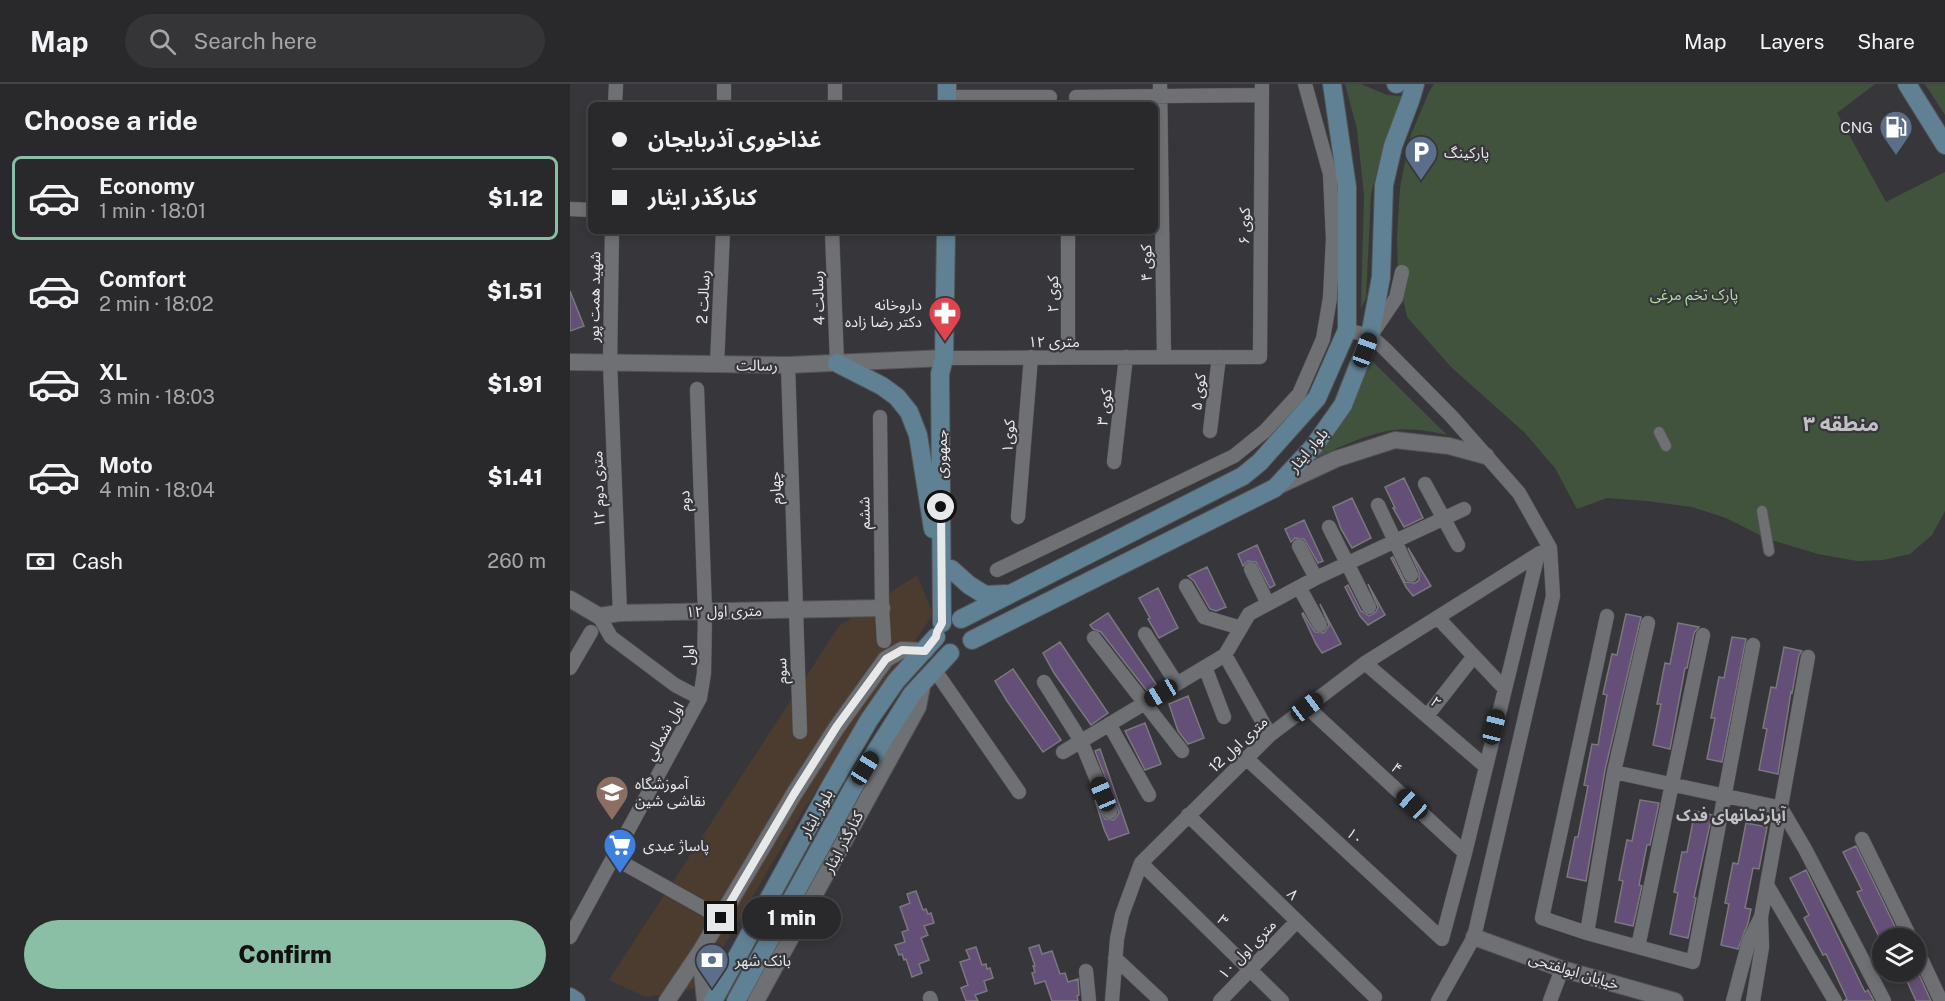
<!DOCTYPE html>
<meta charset="utf-8">
<style>
:root{--surface:#29292c;--page:#353538;--text:#f1f3f6;--muted:#a5a6a9;--line:#454548;--accent:#8abfa5}
body{margin:0;font-family:"Public Sans","Noto Sans Arabic",sans-serif;background:var(--page);color:var(--text);height:100vh;display:flex;flex-direction:column;font-size:22px;white-space:nowrap}
*{box-sizing:border-box;margin:0}
p{font-size:20px;color:var(--muted)}
.icon{flex:none;width:33px;height:33px;fill:none;stroke:currentColor;stroke-width:2;stroke-linecap:round;stroke-linejoin:round}
.map{position:relative;flex:1;overflow:hidden}
.side{display:flex;flex-direction:column;background:var(--surface);width:570px}
.side>*{flex:none}
.top-card{position:absolute;left:18px;top:18px;width:570px;height:132px;border-radius:9px;box-shadow:0 3px 9px #0003,0 0 0 2px var(--line);display:grid;align-content:center;height:132px;padding:0 24px;background:var(--surface)}
.tools{position:absolute;left:1302px;top:844px;display:grid;gap:12px}
.tools a{display:grid;place-items:center;width:54px;height:54px;border-radius:50%;background:var(--surface);box-shadow:0 3px 9px #0003,0 0 0 2px var(--line);font-size:30px}
.end{position:absolute;width:27px;height:27px;margin:-14px;border:8px solid #e7e8ea;background:#111;box-shadow:0 0 0 3px #111}
.from{border-radius:50%}
.bubble{position:absolute;height:42px;border-radius:21px;background:var(--surface);box-shadow:0 3px 9px #0003,0 0 0 2px var(--line);font-size:20px;font-weight:800;line-height:42px;text-align:center}
.car{position:absolute;width:18px;height:36px;margin:-18px -9px;border-radius:8px;box-shadow:0 0 4px 2px #0007;background:linear-gradient(#222 24%,#8ab4d8 0 40%,#222 0 76%,#8ab4d8 0 86%,#222 0)}
.top-card b{display:flex;align-items:center;gap:21px;height:57px;font-size:22px}
.top-card b+b{border-top:2px solid var(--line)}
.top-card i{width:15px;height:15px;background:var(--text)}
ul{padding:0;list-style:none}
li{display:flex;align-items:center;gap:18px;height:84px;margin:0 12px 9px;padding:0 12px;border:3px solid transparent;border-radius:9px}
li div{flex:1}
li b{display:block;font-size:22px}
li em{font-style:normal;font-weight:800}
li.current{border-color:var(--accent)}
li>.icon{width:54px;height:54px;stroke-width:1.5}
h2{padding:0 24px;font-size:27px;line-height:72px}
.pay{display:flex;align-items:center;gap:15px;height:66px;padding:0 24px;font-size:22px}
.pay p{margin-inline-start:auto}
.cta{display:flex;gap:12px;margin-top:auto;padding:12px 24px}
.cta a{flex:1;height:69px;border-radius:36px;background:var(--accent);color:#111;font-size:24px;font-weight:800;line-height:69px;text-align:center}
header{display:flex;align-items:center;gap:36px;box-sizing:border-box;height:84px;padding:0 30px;background:var(--surface);border-bottom:2px solid var(--line)}
header strong{font-size:28px}
nav{display:flex;gap:33px;margin-inline-start:auto;font-size:21px}
.search{width:420px;height:54px;background:var(--page);display:flex;align-items:center;gap:15px;box-sizing:border-box;padding:0 21px;border-radius:33px;color:var(--muted);font-size:22px}
main{display:flex;flex:1;min-height:0}
.map>svg:first-child{display:block}
.commercial{fill:#4b3c2f}
.green{fill:#41533d}
.building{fill:#634f78;stroke:#7a787c;stroke-width:1.5}
.lines{fill:none;stroke-linecap:round;stroke-linejoin:round}
.pedestrian-casing{stroke:#525356;stroke-width:12}
.minor-casing{stroke:#525356;stroke-width:15}
.tertiary-casing{stroke:#525356;stroke-width:18}
.secondary-casing{stroke:#525356;stroke-width:20}
.pedestrian{stroke:#6f7074;stroke-width:10}
.minor{stroke:#6f7074;stroke-width:14}
.tertiary{stroke:#6f7074;stroke-width:16}
.secondary{stroke:#608094;stroke-width:18}
.route{stroke:#e7e8ea;stroke-width:8}
.labels{text-anchor:middle;dominant-baseline:central;stroke-width:4.5;stroke-linejoin:round;paint-order:stroke}
.poi-label{font-size:15px;fill:#e7e8ea;stroke:#37373b;text-anchor:start}
.street-label{font-size:15px;fill:#e7e8ea;stroke:#37373b}
.park-label{font-size:15px;fill:#aedfa1;stroke:#37373b}
.neighbourhood-label{font-size:16px;font-weight:bold;fill:#c0c0c5;stroke:#37373b}
.district-label{font-size:21px;font-weight:bold;fill:#c0c0c5;stroke:#37373b}
</style>
<header>
<strong>Map</strong>
<div class="search"><svg class="icon" aria-label="search" viewBox="0 0 24 24"><circle cx="10" cy="10" r="6"/><path d="M15 15l6 6"/></svg>Search here</div>
<nav><a>Map</a><a>Layers</a><a>Share</a></nav>
</header>
<main>
<section class="side">
<h2>Choose a ride</h2>
<ul>
<li class="current"><svg class="icon" aria-label="car" viewBox="0 0 24 24"><path d="M5 17H2v-5l4-1 3-4h7l3 4 3 1v5h-3M9 17h6M6 11h13"/><circle cx="7" cy="17" r="2"/><circle cx="17" cy="17" r="2"/></svg><div><b>Economy</b><p>1 min · 18:01</p></div><em>$1.12</em></li>
<li><svg class="icon" aria-label="car" viewBox="0 0 24 24"><path d="M5 17H2v-5l4-1 3-4h7l3 4 3 1v5h-3M9 17h6M6 11h13"/><circle cx="7" cy="17" r="2"/><circle cx="17" cy="17" r="2"/></svg><div><b>Comfort</b><p>2 min · 18:02</p></div><em>$1.51</em></li>
<li><svg class="icon" aria-label="car" viewBox="0 0 24 24"><path d="M5 17H2v-5l4-1 3-4h7l3 4 3 1v5h-3M9 17h6M6 11h13"/><circle cx="7" cy="17" r="2"/><circle cx="17" cy="17" r="2"/></svg><div><b>XL</b><p>3 min · 18:03</p></div><em>$1.91</em></li>
<li><svg class="icon" aria-label="car" viewBox="0 0 24 24"><path d="M5 17H2v-5l4-1 3-4h7l3 4 3 1v5h-3M9 17h6M6 11h13"/><circle cx="7" cy="17" r="2"/><circle cx="17" cy="17" r="2"/></svg><div><b>Moto</b><p>4 min · 18:04</p></div><em>$1.41</em></li>
</ul>
<div class="pay"><svg class="icon" aria-label="cash" viewBox="0 0 24 24"><path d="M3 7h18v10H3z"/><circle cx="12" cy="12" r="2"/></svg>Cash<p>260 m</p></div>
<div class="cta"><a>Confirm</a></div>
</section>
<div class="map">
<svg width="1375" height="917" viewBox="0 0 1375 917">
<rect width="100%" height="100%" fill="#37373b"/>
<!-- commercial -->
<path class="commercial" d="M347 491 363 530 232 728 138 889 122 905 76 913 39 896 269 542Z"/>
<!-- green -->
<path class="green" d="M775 0H791L817 11 832 12 814 60 801 110 796 214 791 224 794 111 787 45Z
M864 0H1305L1267 29 1316 118 1375 88V427L1362 451 1340 470 1313 476 1287 477 1248 470 1198 455 1156 434 1122 423 1077 417 1037 414 1007 425 985 384 954 348 881 283 837 233 828 192 827 153 830 104 840 53 859 8Z
M1355 0H1375V31Z
M801 276 877 351C858 347 837 343 817 347 789 353 763 366 738 378L782 321Z"/>
<!-- building -->
<path class="building" d="M0 207 14 242 0 247Z
M834 394 853 434 834 443 823 424H825L815 403Z
M782 414 801 454 782 464 771 445 763 423Z
M734 436 753 477 748 479 734 455 725 454 721 458 715 445Z
M687 461 705 501 700 504 686 478 678 477 673 482 668 470Z
M838 464 861 502 843 512 836 503 821 474 823 473 835 498 845 499 849 496V488Z
M637 483 656 523 646 527 640 525 624 497 618 492Z
M798 500 815 531 798 541 790 532 775 503 778 501 791 527 799 532 806 528 808 523Z
M588 504 608 544 589 554 578 535 580 534 569 514Z
M750 520 771 560 752 569 746 560 732 530 733 529 745 548 754 549 759 541Z
M538 529 586 600 577 607 531 548 523 545 520 541Z
M1056 530 1071 533 1035 686 1016 797 997 793 1005 753H1008L1018 702 1014 701 1022 660 1028 661 1037 611 1033 610 1042 570 1047 571Z
M1108 539 1129 543 1124 549 1117 584H1115L1100 665 1083 661 1091 620H1087L1095 579 1100 580Z
M1162 553 1176 555 1152 678 1137 675 1145 634H1141L1149 593 1154 594Z
M490 558 538 629 521 641 484 589 473 569Z
M1214 563 1232 567 1229 571 1222 609 1221 608 1208 690 1189 686 1197 645 1193 644 1201 603 1206 604Z
M443 585 491 656 473 668 437 617 425 597Z
M618 612 634 654 618 660 608 647 599 620Z
M575 639 591 680 575 686 555 647Z
M530 665 559 749 539 756 534 745 525 716 535 735 544 736 549 729 525 667Z
M1070 716 1089 719 1080 761H1077L1069 801 1072 802 1063 842 1045 838 1053 797 1049 796 1057 756 1062 757Z
M1125 727 1142 731 1124 813 1126 814 1118 854 1100 850 1108 809 1104 808 1112 768H1117Z
M1176 739 1197 743 1189 785 1183 784 1175 824 1181 825 1178 839 1168 865 1151 861 1159 820 1155 819 1163 779 1168 780Z
M1286 762 1331 855H1312V859L1287 808 1292 806 1273 768Z
M1236 786 1295 908 1298 906 1304 917H1274L1277 915 1256 870 1253 871 1234 834 1239 831 1220 794Z
M346 807 353 826 356 825 358 830 361 829 364 839 354 842 358 851 351 854 359 876 349 880 352 889 342 893 336 875 334 876 332 870 329 871 325 861 335 858 332 848 338 846 330 823 340 819 337 810Z
M469 861 472 870 482 867 490 890 495 889 498 898 508 895 509 911 507 912 508 917H482L475 897 465 900 462 889 465 888 463 882H465L459 864Z
M406 863 412 881 416 880 417 885 420 884 423 894 414 897 417 907 405 911 408 917H396L391 904 398 901 390 878 400 875 396 866Z
M1346 884 1361 917H1346L1333 888H1346Z"/>
<g class="lines">
<defs>
<path id="pedestrian" d="M1089 348 1096 362
M1192 427 1199 467"/>
<path id="minor" d="M154 0V21
M590 0 594 272
M377 13H480
M506 13 692 11
M45 21 46 0
M265 21V0
M0 125 21 126
M42 147 40 279 50 529
M262 147 267 279
M498 147V273
M777 246 800 252 814 264 882 333 949 409 980 464 983 512 904 853 868 917
M803 248 826 214 832 188
M374 274 690 273 692 0
M147 280 153 147
M218 281 230 648
M310 333 312 524 314 557
M640 347 649 273
M544 378 556 273
M855 400 888 461
M808 421 841 491
M448 433 461 273
M759 443 799 523
M729 462 746 494
M681 485 698 520
M427 486 664 372 695 347 729 310 753 255 760 214 763 155 760 90 735 0
M616 502 634 533 671 544
M729 503 750 541
M29 532 41 553 105 601 130 614
M868 534 934 604
M1078 539 1044 688 1017 849 1123 878 1183 561
M575 550 607 600
M524 554 612 667
M795 579 915 682
M635 583 654 633
M0 584 21 548
M364 585 449 708
M474 598 511 657 540 728
M737 623 895 769
M857 632 904 572
M539 640 579 711
M700 651 655 571 679 530 746 494 894 425
M493 668 655 571
M676 674 872 855 895 769 968 470
M1044 688 1211 724 1235 765 1314 917
M618 731 805 913
M1292 755 1341 855
M44 774 151 834
M571 779 712 917
M1197 801 1265 917
M1017 849 972 834 1037 532
M0 853 130 614 134 589 135 528 127 305
M1068 863 1133 551
M1346 864 1371 917
M545 874 591 917
M516 887 519 917
M360 914 361 917
M542 917 547 855 552 831 571 779 700 651 795 579 970 469
M650 917 727 837
M980 917 992 885
M1163 917 1179 857 1190 835
M1183 917 1192 863 1191 833 1238 573"/>
<path id="tertiary" d="M0 278 218 281 374 274
M708 402 766 375 825 356 879 362 916 372
M0 515 29 532 50 529 312 524
M904 853 992 885 1105 917
M130 868 135 917
M97 917 130 868 224 710 267 643 316 575 332 566 355 567
M186 917 348 623 353 597"/>
<path id="secondary" d="M377 0V21
M826 0H827
M1337 0 1375 61
M267 279 312 302 327 313 339 328 348 351 363 445
M381 485 399 501 415 511 436 510
M391 535 673 392 690 378 747 314 777 246V103L762 0
M372 539 370 290 374 274 376 147
M402 556 705 404 744 362 773 321 800 252 811 193 814 101 823 62 841 14 845 0
M0 913 6 917
M143 917 260 703 299 636 326 597 366 553
M166 917 284 702 342 610 380 569"/>
</defs>
<!-- pedestrian casing -->
<use href="#pedestrian" class="pedestrian-casing"/>
<!-- minor casing -->
<use href="#minor" class="minor-casing"/>
<!-- tertiary casing -->
<use href="#tertiary" class="tertiary-casing"/>
<!-- secondary casing -->
<use href="#secondary" class="secondary-casing"/>
<!-- pedestrian -->
<use href="#pedestrian" class="pedestrian"/>
<!-- minor -->
<use href="#minor" class="minor"/>
<!-- tertiary -->
<use href="#tertiary" class="tertiary"/>
<!-- secondary -->
<use href="#secondary" class="secondary"/>
</g>
<g class="lines">
<!-- route -->
<path class="route" d="M151 834 224 710 267 642 316 575 332 566 355 567 366 553 367 548 372 539 371 423"/>
</g>
<!-- icons -->
<defs>
<symbol id="fuel-pin" viewBox="-11 -11 22 30"><path d="M0 17L-7.5 6A9.5 9.5 0 1 1 7.5 6Z" fill="#5c6f8a" stroke="#37373b"/><path d="M-5.5-6h7V0h2V4h1.3V-2.5L3-4.5l.8-.8L6-3V5H2.5V1h-1V6h-7ZM-4.2-4.7v3.2H.2V-4.7Z" fill="#fff"/></symbol>
<symbol id="parking-pin" viewBox="-11 -11 22 30"><path d="M0 17L-7.5 6A9.5 9.5 0 1 1 7.5 6Z" fill="#5c6f8a" stroke="#37373b"/><path d="M-3.5-5.5H1a3.5 3.5 0 0 1 0 7H-1V5.5H-3.5ZM-1-3.4V-.6H.8a1.4 1.4 0 0 0 0-2.8Z" fill="#fff"/></symbol>
<symbol id="pharmacy-pin" viewBox="-11 -11 22 30"><path d="M0 17L-7.5 6A9.5 9.5 0 1 1 7.5 6Z" fill="#e0444e" stroke="#37373b"/><path d="M-2-6h4v4h4v4h-4v4h-4v-4h-4v-4h4Z" fill="#fff"/></symbol>
<symbol id="school-pin" viewBox="-11 -11 22 30"><path d="M0 17L-7.5 6A9.5 9.5 0 1 1 7.5 6Z" fill="#8d6e63" stroke="#37373b"/><path d="M0-5L7-2L0 1L-7-2ZM-4 1L0 2.5L4 1V4Q0 6-4 4Z" fill="#fff"/></symbol>
<symbol id="supermarket-pin" viewBox="-11 -11 22 30"><path d="M0 17L-7.5 6A9.5 9.5 0 1 1 7.5 6Z" fill="#3f7fe0" stroke="#37373b"/><path d="M-6-5.5h2.5l.6 2H6L4.5 2H-2.5L-4.4-4H-6ZM-1.5 3.2a1.3 1.3 0 1 0 .1 0ZM3 3.2a1.3 1.3 0 1 0 .1 0Z" fill="#fff"/></symbol>
<symbol id="bank-pin" viewBox="-11 -11 22 30"><path d="M0 17L-7.5 6A9.5 9.5 0 1 1 7.5 6Z" fill="#5c6f8a" stroke="#37373b"/><path d="M-6-4H6V4H-6ZM0-2.3a2.3 2.3 0 1 0 0 4.6a2.3 2.3 0 1 0 0-4.6Z" fill="#fff"/></symbol>
</defs>
<g fill-rule="evenodd">
<use href="#fuel-pin" x="1307" y="24" width="38" height="52"/>
<use href="#parking-pin" x="832" y="49" width="38" height="52"/>
<use href="#pharmacy-pin" x="356" y="210" width="38" height="52"/>
<use href="#school-pin" x="23" y="689" width="38" height="52"/>
<use href="#supermarket-pin" x="31" y="742" width="38" height="52"/>
<use href="#bank-pin" x="123" y="857" width="38" height="52"/>
</g>
<g class="labels">
<!-- poi labels -->
<g class="poi-label">
<text x="1303" y="43" text-anchor="end">CNG</text>
<text x="874" y="68">پارکینگ</text>
<text x="352" y="220" text-anchor="end">داروخانه<tspan x="352" dy="17">دکتر رضا زاده</tspan></text>
<text x="65" y="699">آموزشگاه<tspan x="65" dy="17">نقاشی شین</tspan></text>
<text x="73" y="761">پاساژ عبدی</text>
<text x="165" y="876">بانک شهر</text>
</g>
<!-- street labels -->
<g class="street-label">
<text transform="translate(674 142) rotate(-89)">کوی ۶</text>
<text transform="translate(576 179) rotate(-91)">کوی ۴</text>
<text transform="translate(482 210) rotate(-90)">کوی ۲</text>
<text transform="translate(24 213) rotate(-89)">شهید همت پور</text>
<text transform="translate(133 213) rotate(-87)">رسالت 2</text>
<text transform="translate(248 214) rotate(-92)">رسالت 4</text>
<text x="484" y="257">۱۲ متری</text>
<text transform="translate(187 281) rotate(1)">رسالت</text>
<text transform="translate(628 308) rotate(-83)">کوی ۵</text>
<text transform="translate(534 323) rotate(-83)">کوی ۳</text>
<text transform="translate(438 352) rotate(-86)">کوی۱</text>
<text transform="translate(738 366) rotate(-50)">بلوار ایثار</text>
<text transform="translate(371 370) rotate(-90)">جمهوری</text>
<text transform="translate(205 404) rotate(-92)">چهارم</text>
<text transform="translate(28 405) rotate(-92)">۱۲ متری دوم</text>
<text transform="translate(114 417) rotate(-92)">دوم</text>
<text transform="translate(294 429) rotate(-91)">ششم</text>
<text transform="translate(154 527) rotate(-1)">۱۲ متری اول</text>
<text transform="translate(118 571) rotate(-90)">اول</text>
<text transform="translate(211 587) rotate(-92)">سوم</text>
<text transform="translate(866 618) rotate(41)">۲</text>
<text transform="translate(94 647) rotate(-61)">اول شمالي</text>
<text transform="translate(668 660) rotate(-43)">12 متری اول</text>
<text transform="translate(827 684) rotate(43)">۴</text>
<text transform="translate(246 729) rotate(-61)">بلوار ایثار</text>
<text transform="translate(785 752) rotate(43)">۱۰</text>
<text transform="translate(273 758) rotate(-62)">کنارگذر ایثار</text>
<text transform="translate(723 810) rotate(44)">۸</text>
<text transform="translate(653 836) rotate(44)">۳</text>
<text transform="translate(677 865) rotate(-46)">۱۰ متری اول</text>
<text transform="translate(1004 887) rotate(17)">خیابان ابولفتحی</text>
</g>
<!-- park labels -->
<g class="park-label">
<text x="1124" y="210">پارک تخم مرغی</text>
</g>
<!-- neighbourhood labels -->
<g class="neighbourhood-label">
<text x="1161" y="731">آپارتمانهای فدک</text>
</g>
<!-- district labels -->
<g class="district-label">
<text x="1271" y="339">منطقه ۳</text>
</g>
</g>
</svg>
<div class="tools">
<a><svg class="icon" aria-label="layers" viewBox="0 0 24 24"><path d="M12 4l9 5-9 5-9-5zM3 14l9 5 9-5"/></svg></a>
</div>
<i class="end from" style="left:371px;top:423px"></i>
<i class="end" style="left:151px;top:834px"></i>
<div class="bubble" style="left:172px;top:813px;width:99px">1 min</div>
<i class="car" style="left:795px;top:266px;rotate:20deg"></i>
<i class="car" style="left:591px;top:609px;rotate:239deg"></i>
<i class="car" style="left:737px;top:623px;rotate:53deg"></i>
<i class="car" style="left:924px;top:643px;rotate:14deg"></i>
<i class="car" style="left:295px;top:684px;rotate:32deg"></i>
<i class="car" style="left:533px;top:710px;rotate:337deg"></i>
<i class="car" style="left:842px;top:720px;rotate:313deg"></i>
<div class="top-card">
<b><i class="from"></i>غذاخوری آذربایجان</b>
<b><i></i>کنارگذر ایثار</b>
</div>
</div>
</main>
